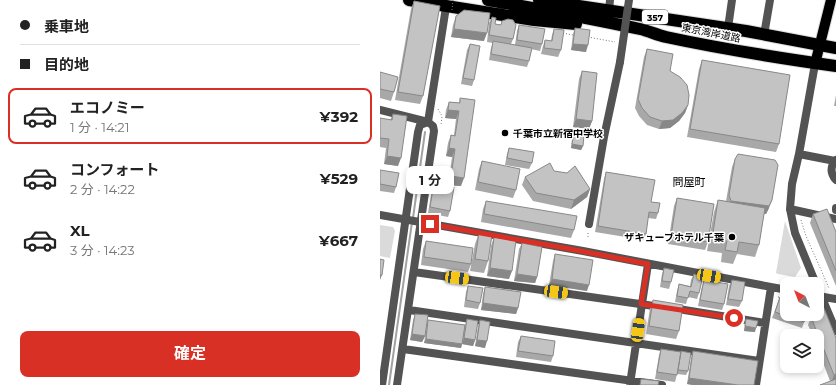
<!DOCTYPE html>
<html lang="ja">
<meta charset="utf-8">
<style>
:root{--surface:#fff;--page:#f2f2f2;--text:#222;--muted:#767676;--line:#e0e0e0;--accent:#d93025}
body{margin:0;font-family:Montserrat,"Noto Sans JP",sans-serif;background:var(--page);color:var(--text);height:100vh;display:flex;flex-direction:column;font-size:15px;white-space:nowrap}
*{box-sizing:border-box;margin:0}
p{font-size:13px;color:var(--muted)}
.icon{flex:none;width:22px;height:22px;fill:none;stroke:currentColor;stroke-width:2;stroke-linecap:round;stroke-linejoin:round}
.map{position:relative;flex:1;overflow:hidden}
.side{display:flex;flex-direction:column;background:var(--surface);width:380px}
.side>*{flex:none}
.hud{display:grid;align-content:center;height:88px;padding:0 20px;background:var(--surface)}
.needle{width:26px;rotate:318deg}
.buttons{position:absolute;left:400px;top:277px;display:grid;gap:8px}
.buttons a{display:grid;place-items:center;width:44px;height:44px;border-radius:8px;background:var(--surface);box-shadow:0 2px 6px #0003;font-size:20px}
.end{position:absolute;width:18px;height:18px;margin:-9px;border:5px solid #d93025;background:#fff;box-shadow:0 0 0 2px #fff}
.from{border-radius:50%}
.bubble{position:absolute;height:28px;border-radius:8px;background:var(--surface);box-shadow:0 2px 6px #0003;font-size:13px;font-weight:700;line-height:28px;text-align:center}
.car{position:absolute;width:12px;height:24px;margin:-12px -6px;border-radius:5px;box-shadow:0 0 3px 1px #0007;background:linear-gradient(#f5c518 24%,#345 0 40%,#f5c518 0 76%,#345 0 86%,#f5c518 0)}
.hud b{display:flex;align-items:center;gap:14px;height:38px;font-size:15px}
.hud b+b{border-top:1px solid var(--line)}
.hud i{width:10px;height:10px;background:var(--text)}
ul{padding:0;list-style:none}
li{display:flex;align-items:center;gap:12px;height:56px;margin:0 8px 6px;padding:0 12px;border:2px solid transparent;border-radius:8px}
li div{flex:1}
li b{display:block;font-size:15px}
li em{font-style:normal;font-weight:700}
li.selected{border-color:var(--accent)}
li>.icon{width:36px;height:36px;stroke-width:1.5}
.button{display:flex;gap:8px;margin-top:auto;padding:8px 20px}
.button a{flex:1;height:46px;border-radius:8px;background:var(--accent);color:#fff;font-size:16px;font-weight:700;line-height:46px;text-align:center}
main{display:flex;flex:1;min-height:0}
.map>svg:first-child{display:block}
.green{fill:#dadada}
.lines{fill:none;stroke-linecap:round;stroke-linejoin:round}
.stream{stroke:#a1a1a1;stroke-width:2}
.major-casing{stroke:#dbdbdb;stroke-width:12}
.highway-casing{stroke:#dbdbdb;stroke-width:14}
.path{stroke:#757575;stroke-width:1;stroke-dasharray:1 2;stroke-linecap:butt}
.minor{stroke:#535353;stroke-width:8}
.major{stroke:#000;stroke-width:10}
.highway{stroke:#000;stroke-width:12}
.path-bridge{stroke:#757575;stroke-width:1;stroke-dasharray:1 2;stroke-linecap:butt}
.minor-bridge{stroke:#535353;stroke-width:8}
.wall{fill:#a8a8a8}
.shaded-wall{fill:#888}
.building{fill:#c3c3c3;stroke:#888}
.route{stroke:#d93025;stroke-width:5}
.poi-dot{fill:#000;stroke:#fff;stroke-width:1.5}
.labels{text-anchor:middle;dominant-baseline:central;stroke-width:3;stroke-linejoin:round;paint-order:stroke}
.shield{fill:#fff;stroke:#4c4c4c;stroke-width:1}
.shield-label{font-size:9px;font-weight:bold;fill:#000}
.street-label{font-size:10px;fill:#000;stroke:#fff}
.poi-label{font-size:10px;font-weight:bold;fill:#000;stroke:#fff;text-anchor:start}
.neighbourhood-label{font-size:11px;fill:#000;stroke:#fff}
</style>
<main>
<section class="side">
<div class="hud">
<b><i class="from"></i>乗車地</b>
<b><i></i>目的地</b>
</div>
<ul>
<li class="selected"><svg class="icon" aria-label="car" viewBox="0 0 24 24"><path d="M5 17H2v-5l4-1 3-4h7l3 4 3 1v5h-3M9 17h6M6 11h13"/><circle cx="7" cy="17" r="2"/><circle cx="17" cy="17" r="2"/></svg><div><b>エコノミー</b><p>1 分 · 14:21</p></div><em>¥392</em></li>
<li><svg class="icon" aria-label="car" viewBox="0 0 24 24"><path d="M5 17H2v-5l4-1 3-4h7l3 4 3 1v5h-3M9 17h6M6 11h13"/><circle cx="7" cy="17" r="2"/><circle cx="17" cy="17" r="2"/></svg><div><b>コンフォート</b><p>2 分 · 14:22</p></div><em>¥529</em></li>
<li><svg class="icon" aria-label="car" viewBox="0 0 24 24"><path d="M5 17H2v-5l4-1 3-4h7l3 4 3 1v5h-3M9 17h6M6 11h13"/><circle cx="7" cy="17" r="2"/><circle cx="17" cy="17" r="2"/></svg><div><b>XL</b><p>3 分 · 14:23</p></div><em>¥667</em></li>
</ul>
<div class="button"><a>確定</a></div>
</section>
<div class="map">
<svg width="456" height="385" viewBox="0 0 456 385">
<rect width="100%" height="100%" fill="#fff"/>
<!-- green -->
<path class="green" d="M405 221 421 268 415 277 398 274 396 273Z
M0 225 13 227 15 231 10 258 0 256Z"/>
<g class="lines">
<!-- stream -->
<path class="stream" d="M33 218 45 132
M9 385 32 222"/>
<defs>
<path id="major" d="M435 64 451 0"/>
<path id="highway" d="M29 0 154 20 196 24
M108 0C159 9 209 18 260 29 269 31 277 35 286 37 342 49 399 58 456 66
M159 0 366 31 456 48"/>
</defs>
<!-- major casing -->
<use href="#major" class="major-casing"/>
<!-- highway casing -->
<use href="#highway" class="highway-casing"/>
<!-- path -->
<path class="path" d="M183 33 193 35
M208 37 235 42
M58 109 62 116 61 125
M421 220 426 236 449 288
M208 237V231
M398 297 407 298"/>
<!-- minor -->
<path class="minor" d="M229 11 230 0
M348 28 352 0
M384 35 390 0
M435 64 419 154 412 184 410 209 415 233 436 284
M0 110 48 122 53 126 54 131 17 385
M48 122 66 7
M419 154 455 161
M456 160C450 166 450 173 456 180
M456 208V210
M410 209 456 219
M0 215 203 251 407 290
M209 224 224 137 240 62
M34 272 281 307
M437 286 456 331
M438 296 456 299
M292 308 385 323
M29 310 379 361
M23 349 282 385
M250 384 268 264
M2 385 38 132 40 125 48 122
M376 385 391 287"/>
<!-- major -->
<use href="#major" class="major"/>
<!-- highway -->
<use href="#highway" class="highway"/>
<!-- path-bridge -->
<path class="path-bridge" d="M72 10 73 0"/>
<!-- minor-bridge -->
<path class="minor-bridge" d="M240 62 249 0"/>
</g>
<!-- wall -->
<path class="wall" d="M34 1 43 96 40 104 15 100 31 9Z
M76 16 104 41 71 37 73 25Z
M112 17 115 24 133 39 131 44 135 45 137 31 139 25 162 44 160 51 151 49 149 61 147 67 109 60 111 48 113 43 107 42 109 23Z
M195 28 206 52 191 50 193 34Z
M174 29 181 50 178 57 161 54 163 46 165 40 171 41 172 35Z
M90 44 94 80 92 86 81 84 87 50Z
M267 49 290 71 308 105 305 113 299 121 290 128 279 129 267 125 259 116 255 108 264 57Z
M322 60 399 144 396 152 307 137 319 69Z
M202 71 212 121 209 129 193 127 199 79Z
M0 72 14 92 11 101 0 98Z
M456 95V106H454Z
M80 98 81 186 68 185 72 157 66 156 68 143 71 135H74L76 119 65 118 66 110 69 102 79 103Z
M13 114 18 166 4 164 6 148 0 147V118L10 120Z
M194 134 203 146 201 150 191 148 192 139Z
M129 148 152 163 149 169 125 165 127 154Z
M355 159 389 208 386 214H384L379 245 375 257 357 254 353 264 341 262 342 253 327 251 334 212 338 200 346 201 352 167Z
M102 161 136 190 133 198 95 190 99 169Z
M0 170 16 187 14 193 0 191Z
M174 171 210 189 207 197 191 209 153 201 142 185 145 177Z
M226 172 278 213 276 219 268 218 266 234 264 240 215 232 224 179Z
M54 183 70 211 68 217 48 213 52 189Z
M297 198 328 242 325 250 288 244 294 206Z
M106 201 194 230 191 238 101 222 103 209Z
M433 214 456 232V286L430 223Z
M99 233 108 261 104 273 90 271 95 244Z
M114 237 129 279 107 276 111 246Z
M46 241 91 264 88 272 41 265 43 249Z
M142 243 157 277 155 283 134 281 139 249Z
M175 254 207 291 169 285 173 261Z
M284 268 291 282 289 289 280 287 282 274Z
M314 274 319 293 317 299 308 297 306 304 295 302 297 291 299 284 310 286 311 280Z
M324 280 344 304 342 310 318 306 322 286Z
M352 280 362 301 359 307 346 305 349 286Z
M88 286 100 303 98 309 84 307 86 292Z
M105 287 138 308 136 314 101 310 103 294Z
M400 297 427 314 422 328 392 318Z
M273 300 299 331 296 339 266 334 270 308Z
M437 311 456 338V385L450 381 437 347V336H433L428 325 431 317 437 314Z
M35 314 45 336 42 342 30 340 33 320Z
M87 319 95 340 93 346 82 344 81 348 44 343 47 325 48 320 85 325Z
M366 319 375 332 364 331 365 323Z
M100 320 105 348 95 346 98 326Z
M141 336 173 356 171 362 136 357 138 342Z
M281 349 308 371 306 375 297 374 295 382 275 379 279 355Z
M313 351 374 385H313L307 384 311 358Z"/>
<!-- shaded-wall -->
<path class="shaded-wall" d="M74 29 107 33 104 41 71 37Z
M193 44 208 45 206 52 191 50Z
M308 105 305 113 299 121 290 128 279 129 282 121Z
M68 110 79 111 76 119 65 118Z
M196 119 212 121 209 129 193 127Z
M192 144 203 146 201 150 191 148Z
M69 148 75 149 72 157 66 156Z
M7 156 21 158 18 166 4 164Z
M71 176 84 178 81 186 68 185Z
M210 189 207 197 191 209 194 200Z
M392 200 389 208 386 214 349 209 351 201Z
M110 268 132 271 129 279 107 276Z
M137 274 157 277 155 283 134 281Z
M0 275H2L0 280Z
M172 279 209 285 207 291 169 285Z
M103 303 138 308 136 314 101 310Z
M365 326 376 328 375 332 364 331Z
M32 334 45 336 42 342 30 340Z
M84 338 95 340 93 346 82 344Z
M46 339 82 344 81 348 44 343Z
M97 340 107 341 105 348 95 346Z
M456 374V381L451 383 454 375Z
M309 378 358 385H313L307 384Z"/>
<!-- building -->
<path class="building" d="M34 1 60 6 43 96 18 92Z
M84 10 110 13 107 33 74 29 76 16Z
M112 17 116 18 115 24 121 25 122 21 128 19 133 20 136 25 133 39 109 35Z
M139 25 165 29 162 44 137 40Z
M195 28 210 30 208 45 193 44Z
M174 29 184 30 181 50 164 48 165 40 172 41Z
M113 41 152 48 149 61 111 54Z
M90 44 100 46 94 80 83 78Z
M267 49 293 54 290 71 300 77 307 85 309 95 308 105 302 113 293 120 282 121 270 117 262 108 258 99Z
M322 60 410 75 399 144 310 129Z
M202 71 217 73 212 121 196 119Z
M0 72 18 77 14 92 0 89Z
M80 98 95 100 84 178 71 176 75 149 69 148 71 135 75 136 79 111 68 110 69 102 80 103Z
M13 114 27 116 21 158 7 156 9 139 0 138V118L12 120Z
M194 134 204 136 203 146 192 144Z
M129 148 154 152 152 163 127 158Z
M358 154 395 160 398 165 392 200 389 206 351 201 349 195 355 159Z
M102 161 140 169 136 190 98 182Z
M170 163 174 171 187 173 195 166 210 189 194 200 156 193 145 177Z
M0 170 19 173 16 187 0 184Z
M226 172 275 180 271 202 280 203 278 213 269 212 266 234 218 226Z
M54 183 74 187 70 211 50 207Z
M297 198 334 204 328 242 291 236Z
M338 200 385 208 379 245 359 242 357 252 345 250 347 241 332 239Z
M106 201 197 216 194 230 104 214Z
M447 209 456 232V271L433 214Z
M99 233 112 235 108 261 95 259Z
M114 237 136 240 132 271 110 268Z
M46 241 93 248 91 264 44 257Z
M142 243 162 247 157 277 137 274Z
M175 254 213 260 209 285 172 279Z
M0 259 4 260 2 275H0Z
M284 268 294 270 291 282 282 281Z
M314 274 323 276 319 293 310 291 308 298 297 296 299 284 311 287Z
M324 280 348 284 344 304 320 300Z
M352 280 365 282 362 301 348 299Z
M88 286 103 288 100 303 86 300Z
M105 287 141 292 138 308 103 303Z
M400 297 407 300V314H427L424 322 395 312Z
M273 300 303 305 299 331 269 326Z
M444 308 456 338V374L454 375 431 317 439 314 437 311Z
M35 314 48 315 45 336 32 334Z
M87 319 98 321 95 340 84 338Z
M366 319 378 321 376 328 365 326Z
M48 320 85 325 82 344 46 339Z
M100 320 110 322 107 341 97 340Z
M141 336 175 341 173 356 138 351Z
M281 349 301 352 297 375 277 372Z
M301 351 311 353 308 371 298 370Z
M313 351 378 361 374 385H358L309 378Z
M261 379 279 381 278 385H260Z
M456 379V385H440Z"/>
<g class="lines">
<!-- route -->
<path class="route" d="M50 224 190 249 268 264 261 304 354 318"/>
</g>
<!-- markers -->
<g class="poi-dot">
<circle cx="125" cy="133" r="4"/>
<circle cx="352" cy="237" r="4"/>
</g>
<g class="labels">
<!-- shield labels -->
<rect class="shield" x="262" y="10" width="26" height="14" rx="3"/>
<g class="shield-label">
<text x="275" y="17">357</text>
</g>
<!-- street labels -->
<g class="street-label">
<text transform="translate(331 33) rotate(11)">東京湾岸道路</text>
</g>
<!-- poi labels -->
<g class="poi-label">
<text x="133" y="133">千葉市立新宿中学校</text>
<text x="344" y="237" text-anchor="end">ザキューブホテル千葉</text>
</g>
<!-- neighbourhood labels -->
<g class="neighbourhood-label">
<text x="309" y="182">問屋町</text>
</g>
</g>
</svg>
<div class="buttons">
<a><svg class="needle" viewBox="-14 -14 28 28"><path d="M0-13l5 13h-10z" fill="#e53935"/><path d="M0 13l5-13h-10z" fill="#767676"/></svg></a>
<a><svg class="icon" aria-label="layers" viewBox="0 0 24 24"><path d="M12 4l9 5-9 5-9-5zM3 14l9 5 9-5"/></svg></a>
</div>
<i class="end from" style="left:354px;top:318px"></i>
<i class="end" style="left:50px;top:224px"></i>
<div class="bubble" style="left:26px;top:166px;width:48px">1 分</div>
<i class="car" style="left:329px;top:276px;rotate:100deg"></i>
<i class="car" style="left:77px;top:278px;rotate:98deg"></i>
<i class="car" style="left:176px;top:292px;rotate:98deg"></i>
<i class="car" style="left:258px;top:330px;rotate:8deg"></i>
</div>
</main>
